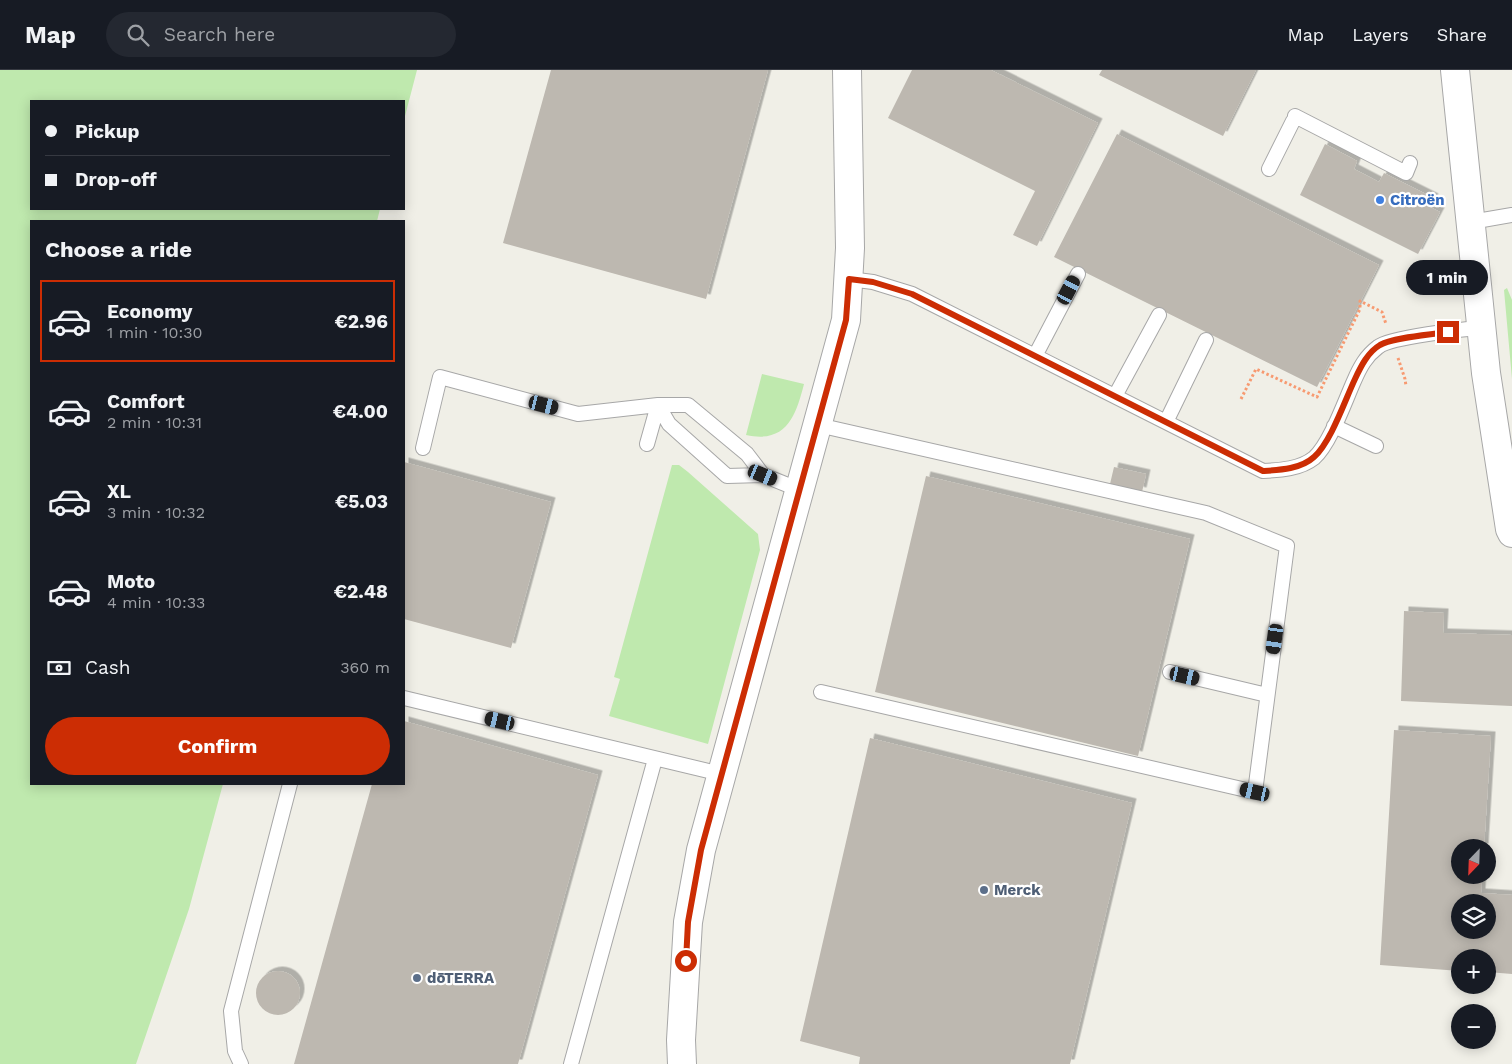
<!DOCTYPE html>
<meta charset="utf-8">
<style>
:root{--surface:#171b24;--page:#242831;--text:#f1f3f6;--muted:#9ea1a6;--line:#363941;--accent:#cc2d04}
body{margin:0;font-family:"Work Sans",sans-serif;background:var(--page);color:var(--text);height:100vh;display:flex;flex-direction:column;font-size:19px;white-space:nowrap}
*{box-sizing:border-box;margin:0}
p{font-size:16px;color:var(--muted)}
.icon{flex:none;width:28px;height:28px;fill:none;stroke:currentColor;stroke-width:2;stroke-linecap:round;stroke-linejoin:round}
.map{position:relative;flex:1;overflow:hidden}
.details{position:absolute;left:30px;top:150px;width:375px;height:565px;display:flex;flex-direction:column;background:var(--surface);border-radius:0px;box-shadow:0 2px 12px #0003}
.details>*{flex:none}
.guide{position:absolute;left:30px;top:30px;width:375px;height:110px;border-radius:0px;box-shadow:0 2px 12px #0003;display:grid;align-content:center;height:110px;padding:0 15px;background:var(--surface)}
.needle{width:32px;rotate:203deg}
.buttons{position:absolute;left:1451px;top:769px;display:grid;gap:10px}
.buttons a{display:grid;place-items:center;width:45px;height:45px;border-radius:50%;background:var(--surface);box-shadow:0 2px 12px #0003;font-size:25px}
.end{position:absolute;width:22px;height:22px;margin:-11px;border:6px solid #cc2d04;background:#fff;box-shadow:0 0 0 2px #fff}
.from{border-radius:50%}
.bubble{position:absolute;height:35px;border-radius:18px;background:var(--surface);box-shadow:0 2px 12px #0003;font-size:16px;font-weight:700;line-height:35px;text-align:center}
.car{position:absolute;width:15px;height:30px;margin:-15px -8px;border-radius:6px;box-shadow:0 0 4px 1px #0007;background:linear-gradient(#222 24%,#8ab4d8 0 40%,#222 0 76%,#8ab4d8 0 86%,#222 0)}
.guide b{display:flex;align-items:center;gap:18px;height:48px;font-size:19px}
.guide b+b{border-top:1px solid var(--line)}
.guide i{width:12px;height:12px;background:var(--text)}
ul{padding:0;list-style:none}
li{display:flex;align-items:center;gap:15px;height:82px;margin:0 10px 8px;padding:0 5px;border:2px solid transparent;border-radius:0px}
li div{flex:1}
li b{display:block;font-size:19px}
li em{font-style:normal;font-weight:700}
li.selected{border-color:var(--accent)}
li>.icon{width:45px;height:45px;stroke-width:1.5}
h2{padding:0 15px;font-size:22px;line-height:60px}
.pay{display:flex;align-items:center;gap:12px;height:55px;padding:0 15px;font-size:19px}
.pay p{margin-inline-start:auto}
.cta{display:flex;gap:10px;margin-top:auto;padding:10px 15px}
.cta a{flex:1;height:58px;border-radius:30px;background:var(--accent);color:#fff;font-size:20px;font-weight:700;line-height:58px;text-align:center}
header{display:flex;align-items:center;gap:30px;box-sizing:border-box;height:70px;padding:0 25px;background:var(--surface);border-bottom:1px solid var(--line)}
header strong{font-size:24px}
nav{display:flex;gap:28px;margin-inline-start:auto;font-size:18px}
.search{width:350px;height:45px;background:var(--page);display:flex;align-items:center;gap:12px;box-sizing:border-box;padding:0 18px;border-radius:28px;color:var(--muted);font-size:19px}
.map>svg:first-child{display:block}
.grass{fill:#bfe9ae}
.building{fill:#bdb8b0;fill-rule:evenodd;filter:url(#shadow)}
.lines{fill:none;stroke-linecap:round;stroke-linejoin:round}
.service-casing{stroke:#a7a7a7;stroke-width:16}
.minor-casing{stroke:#a7a7a7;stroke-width:30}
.path{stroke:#f79a71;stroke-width:3;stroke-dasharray:2.5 2.5;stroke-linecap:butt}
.service{stroke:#fff;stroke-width:14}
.minor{stroke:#fff;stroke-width:28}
.route{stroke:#cc2d04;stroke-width:6}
.shop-dot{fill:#3f7fe0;stroke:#fff;stroke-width:2}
.service-dot{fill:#5c6f8a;stroke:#fff;stroke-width:2}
.labels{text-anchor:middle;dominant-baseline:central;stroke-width:4.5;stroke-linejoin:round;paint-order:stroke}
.shop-label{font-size:15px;font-weight:bold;fill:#366cbe;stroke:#fff;text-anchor:start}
.service-label{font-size:15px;font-weight:bold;fill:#4e5e75;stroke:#fff;text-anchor:start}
</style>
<header>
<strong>Map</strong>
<div class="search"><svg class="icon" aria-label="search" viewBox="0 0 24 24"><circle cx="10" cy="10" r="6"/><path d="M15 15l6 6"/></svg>Search here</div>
<nav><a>Map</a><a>Layers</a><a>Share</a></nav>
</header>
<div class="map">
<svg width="1512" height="994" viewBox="0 0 1512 994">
<defs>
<filter id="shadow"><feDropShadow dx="4.5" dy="-4.5" stdDeviation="0" flood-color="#0004"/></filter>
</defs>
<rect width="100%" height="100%" fill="#f0efe7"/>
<!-- grass -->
<path class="grass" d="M0 0H417L404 50V31H31V139H380L377 151H31V714H223L189 839 136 994H0Z
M1507 218 1512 230V309L1504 220Z
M762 304 804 314C796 345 787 374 746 365Z
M672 395H679L688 402 758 464 760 480 708 674 609 646 620 609 614 607Z"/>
<!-- building -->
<path class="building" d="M551 0H768L706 229 503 173Z
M912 0H991L1098 53 1037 176 1013 165 1035 121 888 48Z
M1102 0H1256L1223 66 1099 5Z
M1117 64 1379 195 1317 317 1054 187Z
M1325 74 1357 91 1354 99 1379 112 1384 103 1434 128 1430 137 1440 142 1418 184 1300 125Z
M404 392 551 432 511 578 404 549Z
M1114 397 1146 404 1142 422 1110 414Z
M926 406 1190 469 1138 686 875 622Z
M1404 541 1444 543 1443 563 1512 565V636L1401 631Z
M404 651 598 705 518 994H294L372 714H404Z
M1394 660 1491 666 1484 778H1460V805H1482L1481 823 1512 825V904L1488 902V888H1460V901L1380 895ZM1460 832H1488V860H1460Z
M870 668 1132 733 1070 994H859L860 987 800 971Z
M256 923a22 22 0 1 1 44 0a22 22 0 1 1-44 0Z"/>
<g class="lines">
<defs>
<path id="service" d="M1295 46 1406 103 1410 93
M1269 99 1293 51
M1471 152 1512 145
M849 209 873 212 912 224 1263 401C1281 400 1300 399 1314 388 1330 374 1345 331 1354 311 1360 297 1366 286 1378 277 1390 267 1464 259 1482 258
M1035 286 1078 204
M1115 326 1159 245
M658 335 669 354 727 406 763 405 800 420
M1166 352 1206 270
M818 355 1206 443 1287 476 1255 722 821 622
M1334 356 1376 376
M647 374 658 335
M423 378 440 307 578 344 658 335H688L747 384 763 405
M1170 602 1267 625
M404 628 721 704
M241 994 235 981 231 941 290 714
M571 994 655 689"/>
<path id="minor" d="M1455 0 1486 303 1510 459 1512 463
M682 994 681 970 688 852 701 780 846 250 850 178 847 0"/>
</defs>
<!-- service casing -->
<use href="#service" class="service-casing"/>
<!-- minor casing -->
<use href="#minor" class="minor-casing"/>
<!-- path -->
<path class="path" d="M1398 288 1405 309 1406 316
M1241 329 1256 299 1317 327 1360 239V231L1382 242 1386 254"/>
<!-- service -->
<use href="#service" class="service"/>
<!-- minor -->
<use href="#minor" class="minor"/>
</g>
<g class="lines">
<!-- route -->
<path class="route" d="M686 891 688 852 701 780 846 250 849 209 873 212 912 224 1263 401C1280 400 1301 399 1314 387 1331 372 1345 330 1355 309 1361 296 1368 282 1380 275 1395 267 1430 265 1448 262"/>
</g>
<!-- markers -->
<circle class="shop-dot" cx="1380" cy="130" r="5"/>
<g class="service-dot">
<circle cx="984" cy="820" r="5"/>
<circle cx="417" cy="908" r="5"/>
</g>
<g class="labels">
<!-- shop labels -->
<g class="shop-label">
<text x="1390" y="130">Citroën</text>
</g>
<!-- service labels -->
<g class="service-label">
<text x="994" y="820">Merck</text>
<text x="427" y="908">dōTERRA</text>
</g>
</g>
</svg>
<div class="buttons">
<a><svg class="needle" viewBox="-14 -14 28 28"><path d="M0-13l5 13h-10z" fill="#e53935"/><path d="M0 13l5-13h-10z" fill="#9ea1a6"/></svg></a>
<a><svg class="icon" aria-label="layers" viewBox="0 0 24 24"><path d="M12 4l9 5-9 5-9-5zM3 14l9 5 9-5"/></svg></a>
<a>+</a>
<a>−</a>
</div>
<i class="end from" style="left:686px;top:891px"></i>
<i class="end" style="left:1448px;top:262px"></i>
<div class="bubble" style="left:1406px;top:190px;width:82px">1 min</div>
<i class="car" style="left:1069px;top:220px;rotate:28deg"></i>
<i class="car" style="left:544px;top:335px;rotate:104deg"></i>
<i class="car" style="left:763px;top:405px;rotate:112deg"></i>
<i class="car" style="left:1275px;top:569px;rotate:188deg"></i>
<i class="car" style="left:1185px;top:606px;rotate:103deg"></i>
<i class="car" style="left:500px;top:651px;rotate:283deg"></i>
<i class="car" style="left:1255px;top:722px;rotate:283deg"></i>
<div class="guide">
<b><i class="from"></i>Pickup</b>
<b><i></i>Drop-off</b>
</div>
<section class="details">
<h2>Choose a ride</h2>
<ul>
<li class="selected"><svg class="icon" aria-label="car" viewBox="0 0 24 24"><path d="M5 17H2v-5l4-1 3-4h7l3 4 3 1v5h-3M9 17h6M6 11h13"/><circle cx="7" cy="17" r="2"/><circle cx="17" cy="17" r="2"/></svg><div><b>Economy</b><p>1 min · 10:30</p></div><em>€2.96</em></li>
<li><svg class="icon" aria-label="car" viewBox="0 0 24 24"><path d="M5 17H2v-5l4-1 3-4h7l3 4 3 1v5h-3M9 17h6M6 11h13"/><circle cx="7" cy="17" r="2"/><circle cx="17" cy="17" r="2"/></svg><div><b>Comfort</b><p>2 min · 10:31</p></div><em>€4.00</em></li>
<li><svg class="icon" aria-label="car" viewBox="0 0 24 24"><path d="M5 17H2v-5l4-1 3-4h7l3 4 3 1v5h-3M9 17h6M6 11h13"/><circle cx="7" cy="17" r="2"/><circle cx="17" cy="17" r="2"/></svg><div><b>XL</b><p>3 min · 10:32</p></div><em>€5.03</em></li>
<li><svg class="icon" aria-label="car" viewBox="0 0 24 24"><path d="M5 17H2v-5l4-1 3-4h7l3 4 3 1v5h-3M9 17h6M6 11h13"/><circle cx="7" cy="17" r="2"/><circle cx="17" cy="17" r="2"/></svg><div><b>Moto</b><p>4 min · 10:33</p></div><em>€2.48</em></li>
</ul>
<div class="pay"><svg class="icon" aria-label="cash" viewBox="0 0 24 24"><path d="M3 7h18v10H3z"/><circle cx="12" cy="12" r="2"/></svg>Cash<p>360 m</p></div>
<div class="cta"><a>Confirm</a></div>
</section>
</div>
